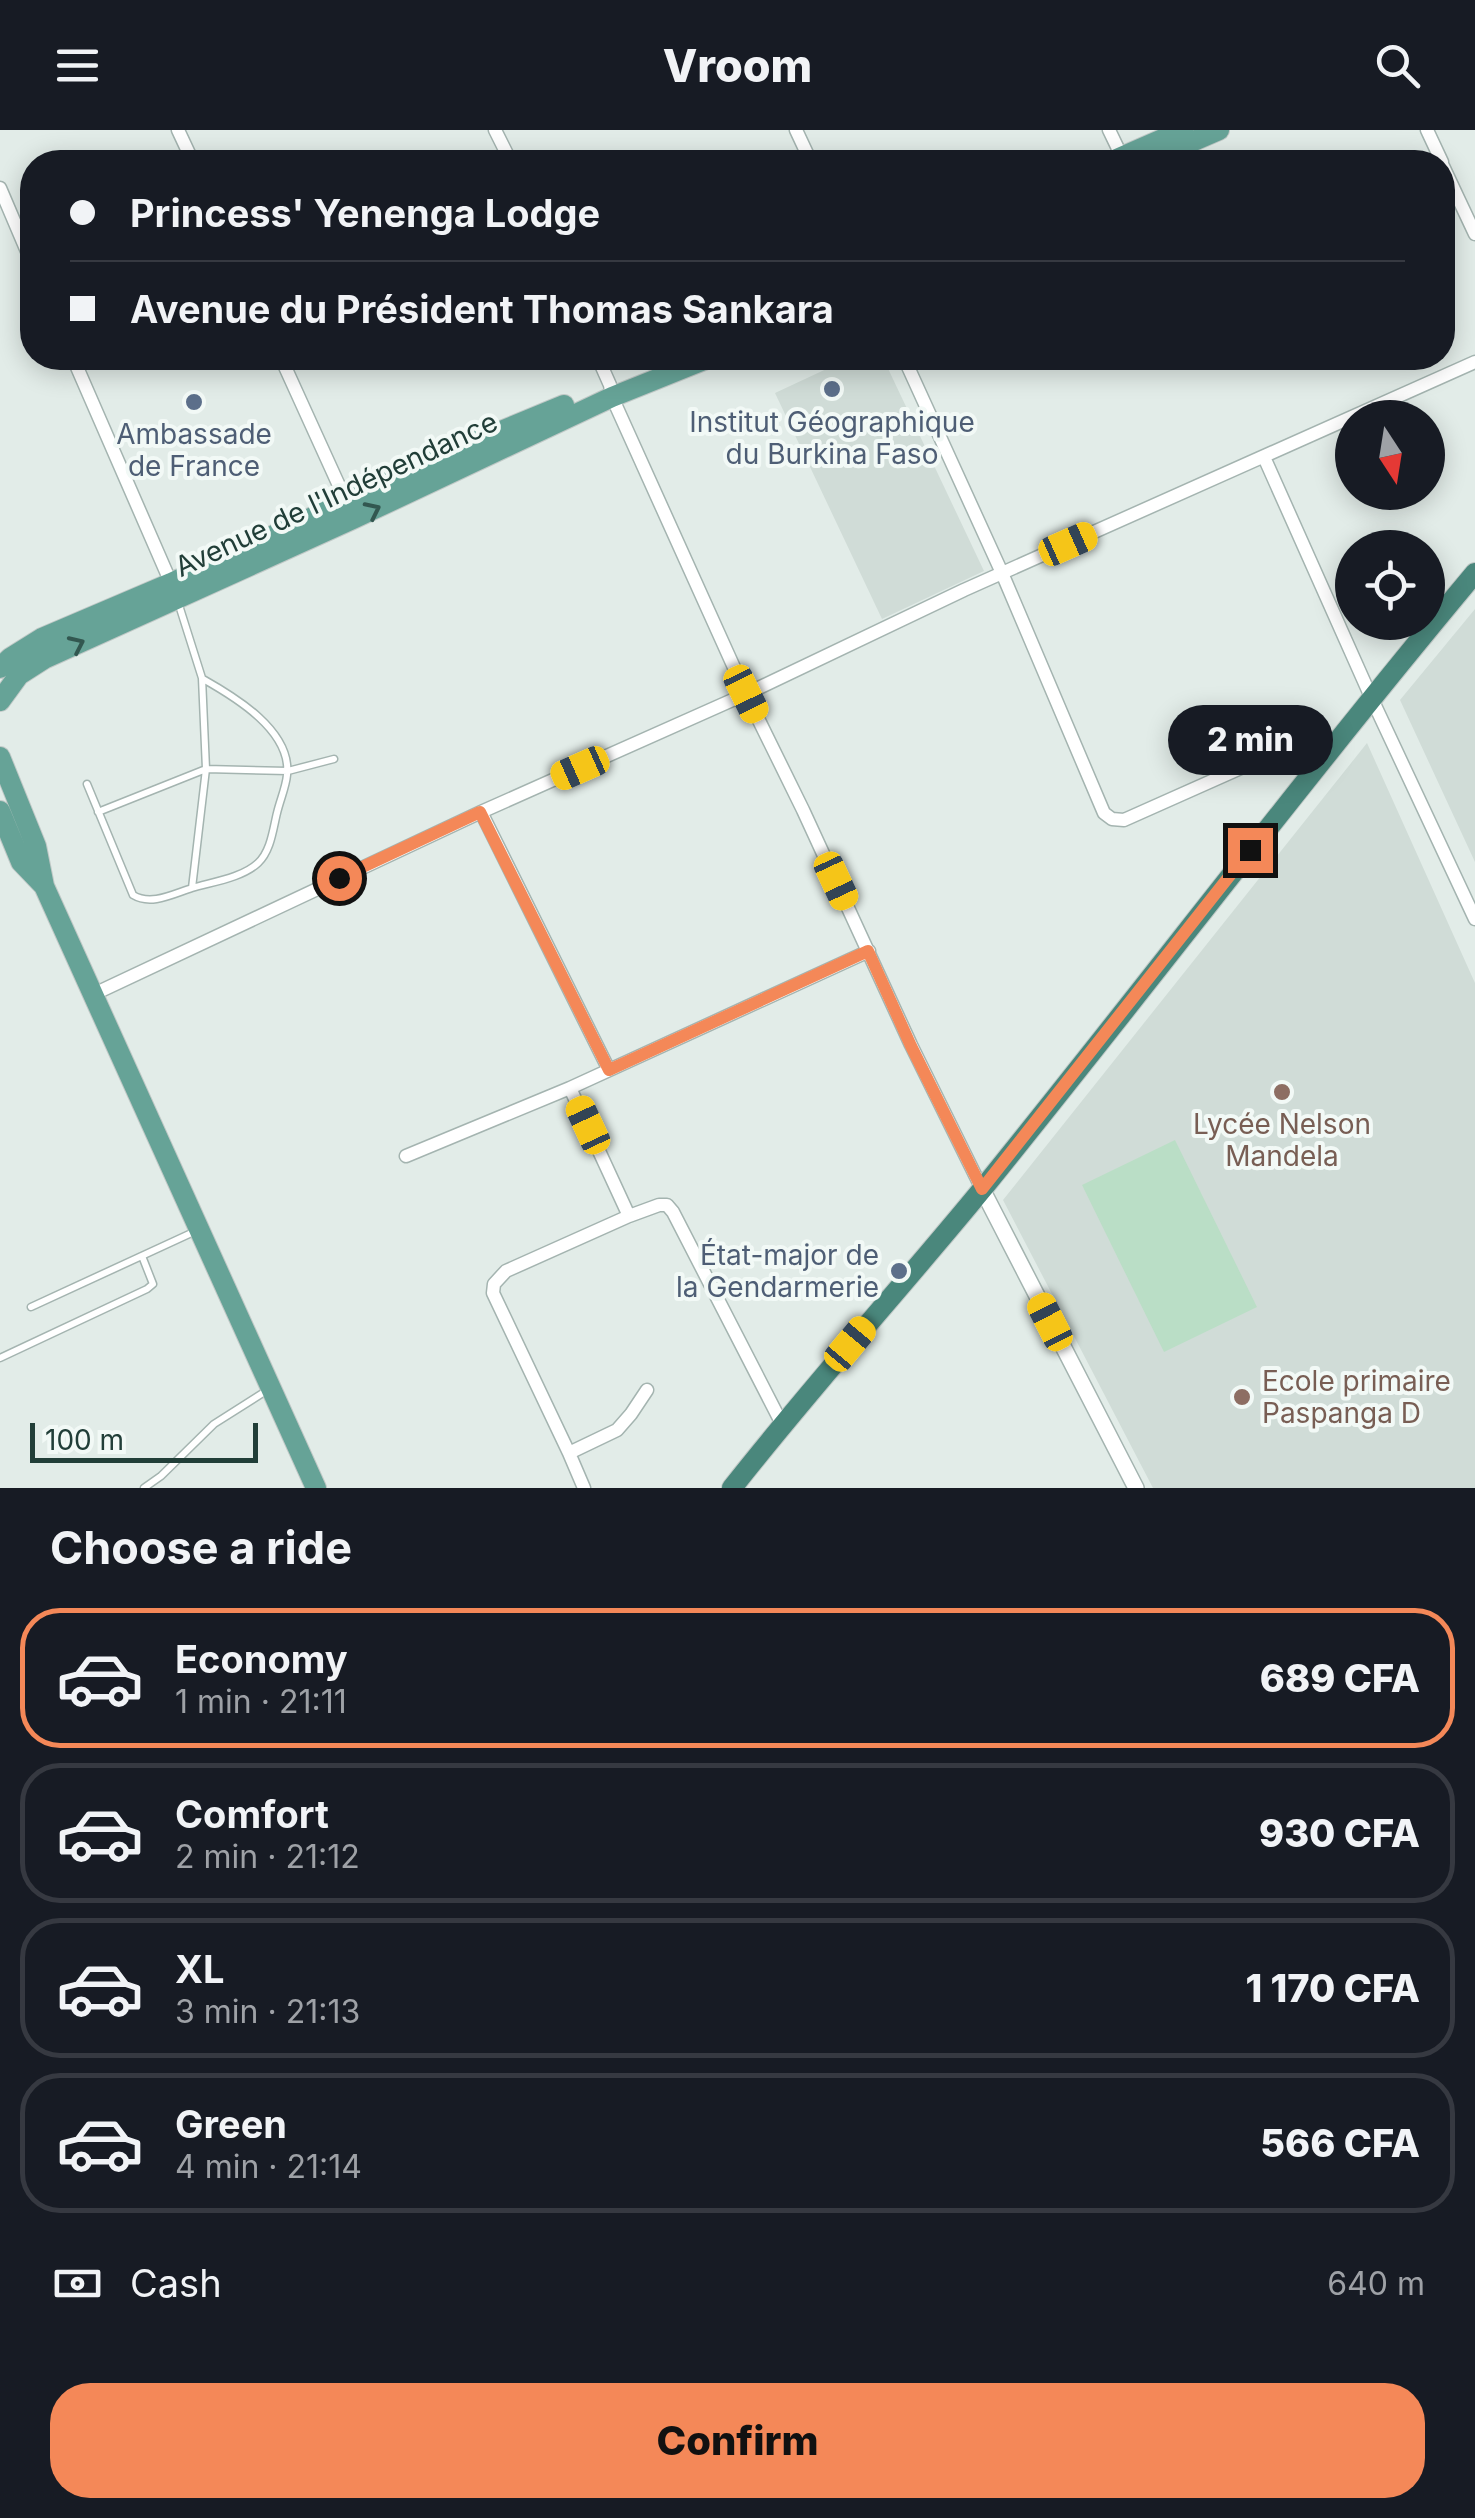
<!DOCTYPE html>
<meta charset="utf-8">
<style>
:root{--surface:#171b24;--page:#242831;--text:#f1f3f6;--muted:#9ea1a6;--line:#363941;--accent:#f48858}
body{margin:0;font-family:Inter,sans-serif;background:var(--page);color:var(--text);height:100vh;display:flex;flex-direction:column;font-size:38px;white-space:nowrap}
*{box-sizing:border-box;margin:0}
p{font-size:32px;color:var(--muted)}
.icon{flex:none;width:55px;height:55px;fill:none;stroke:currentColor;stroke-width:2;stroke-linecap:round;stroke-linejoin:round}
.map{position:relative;height:1358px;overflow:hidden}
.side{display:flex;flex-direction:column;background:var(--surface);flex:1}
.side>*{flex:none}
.top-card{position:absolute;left:20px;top:20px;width:1435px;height:220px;border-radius:40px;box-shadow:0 5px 25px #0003;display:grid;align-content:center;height:220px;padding:0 50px;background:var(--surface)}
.needle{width:65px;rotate:168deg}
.buttons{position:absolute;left:1335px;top:270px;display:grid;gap:20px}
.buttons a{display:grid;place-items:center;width:110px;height:110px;border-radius:50%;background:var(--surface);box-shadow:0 5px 25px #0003;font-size:50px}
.scale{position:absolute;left:30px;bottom:25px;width:228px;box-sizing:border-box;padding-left:10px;border:5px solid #213e38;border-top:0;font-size:28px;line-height:35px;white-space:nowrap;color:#213e38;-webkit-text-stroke:8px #f2f9f6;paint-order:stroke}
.end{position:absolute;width:45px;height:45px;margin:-22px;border:12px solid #f48858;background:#111;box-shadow:0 0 0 5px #111}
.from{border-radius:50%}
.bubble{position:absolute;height:70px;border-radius:35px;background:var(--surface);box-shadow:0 5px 25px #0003;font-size:32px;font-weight:800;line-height:70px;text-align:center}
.car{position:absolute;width:30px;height:60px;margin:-30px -15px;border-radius:12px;box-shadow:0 0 8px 2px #0007;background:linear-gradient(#f5c518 24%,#345 0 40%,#f5c518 0 76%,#345 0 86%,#f5c518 0)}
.top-card b{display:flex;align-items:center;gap:35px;height:95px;font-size:38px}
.top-card b+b{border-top:2px solid var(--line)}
.top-card i{width:25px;height:25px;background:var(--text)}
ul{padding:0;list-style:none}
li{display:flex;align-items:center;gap:30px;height:140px;margin:0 20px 15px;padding:0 30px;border:5px solid var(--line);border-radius:40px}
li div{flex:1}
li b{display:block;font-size:38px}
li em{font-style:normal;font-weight:800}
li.selected{border-color:var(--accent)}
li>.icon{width:90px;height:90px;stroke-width:1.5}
h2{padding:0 50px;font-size:45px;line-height:120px}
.pay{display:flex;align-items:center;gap:25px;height:110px;padding:0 50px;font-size:38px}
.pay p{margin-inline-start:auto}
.cta{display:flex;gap:20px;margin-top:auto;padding:20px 50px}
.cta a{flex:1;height:115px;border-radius:40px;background:var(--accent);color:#111;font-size:40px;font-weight:800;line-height:115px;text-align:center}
header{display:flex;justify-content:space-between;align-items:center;height:130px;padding:0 50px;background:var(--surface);font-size:45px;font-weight:800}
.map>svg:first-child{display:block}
.built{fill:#d0dcd7}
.green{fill:#badec6}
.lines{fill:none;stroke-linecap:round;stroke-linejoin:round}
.service-casing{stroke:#a4b4b0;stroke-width:9}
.minor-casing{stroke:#a4b4b0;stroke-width:15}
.tertiary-casing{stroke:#a4b4b0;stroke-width:18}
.primary-casing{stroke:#c1c9c7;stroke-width:22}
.trunk-casing{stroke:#c1c9c7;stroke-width:22}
.service{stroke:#fff;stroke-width:6}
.minor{stroke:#fff;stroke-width:12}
.tertiary{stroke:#fff;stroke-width:15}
.primary{stroke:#66a397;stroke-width:20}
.trunk{stroke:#4a877c;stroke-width:20}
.oneway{stroke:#325750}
.route{stroke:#f48858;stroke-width:12}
.service-dot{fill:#5c6f8a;stroke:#f2f9f6;stroke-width:4}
.education-dot{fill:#8d6e63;stroke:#f2f9f6;stroke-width:4}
.labels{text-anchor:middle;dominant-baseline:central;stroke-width:8;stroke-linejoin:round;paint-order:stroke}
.service-label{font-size:28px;fill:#4e5e75;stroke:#f2f9f6}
.street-label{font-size:28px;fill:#213e38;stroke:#f2f9f6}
.education-label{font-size:28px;fill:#785e54;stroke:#f2f9f6}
</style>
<header><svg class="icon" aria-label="menu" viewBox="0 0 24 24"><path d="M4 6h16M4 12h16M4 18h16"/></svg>Vroom<svg class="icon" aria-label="search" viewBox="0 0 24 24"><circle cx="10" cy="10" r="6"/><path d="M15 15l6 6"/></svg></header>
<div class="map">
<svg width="1475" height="1358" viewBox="0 0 1475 1358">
<rect width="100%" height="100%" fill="#e2ece8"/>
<!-- built -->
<path class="built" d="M850 228H883L984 441 882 489 775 263Z
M1475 479V732L1400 570Z
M1367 613 1475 853V1358H1153L1003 1070Z"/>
<!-- green -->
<path class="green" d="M1175 1010 1257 1177 1164 1222 1082 1055Z"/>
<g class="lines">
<defs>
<path id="service" d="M87 654 133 765C151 776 173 764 192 758L206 639 202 548 178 472
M98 682 206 639 288 641 334 629
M192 758C212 752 242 748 258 733 271 721 273 699 277 683 280 670 286 657 287 645 292 601 235 567 203 549
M31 1177 198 1100
M0 1228 147 1159 153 1154 142 1126
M144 1358 161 1346 214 1294 266 1261"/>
<path id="minor" d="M178 0 193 32
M495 0 511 32
M796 0 811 32
M1109 0 1123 29
M1427 0 1442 32
M1442 34 1475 104
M0 58 32 133
M73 228 171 453
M281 228 346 371
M598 228 610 255 612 267 746 564 803 680 911 915 982 1059
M904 228 1002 443 1104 683 1112 689 1124 690 1279 621C1298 614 1315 612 1335 613
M1264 327 1371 567 1475 789
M481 682 609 940
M92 865 481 682 746 564 964 460 1475 232
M406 1026 570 958
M782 1294 673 1082 667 1075H659L629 1086 570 958 869 821
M569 1323 617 1300 631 1284 647 1260
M584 1358 569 1323 493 1163 494 1154 506 1141 629 1086"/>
<path id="tertiary" d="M982 1059 1136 1358"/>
<path id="primary" d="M1110 32 1183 0
M1145 32 1219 0
M0 538 10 528 42 508 171 453 465 316 564 275
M0 571 19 545 44 529 353 389 612 267 709 228
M0 627 36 716 44 756
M0 681 21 732 44 756 316 1358"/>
<path id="trunk" d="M732 1358C813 1255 901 1158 984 1057 1149 853 1307 644 1475 443"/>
</defs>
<!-- service casing -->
<use href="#service" class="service-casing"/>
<!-- minor casing -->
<use href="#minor" class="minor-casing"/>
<!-- tertiary casing -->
<use href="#tertiary" class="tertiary-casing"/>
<!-- primary casing -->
<use href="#primary" class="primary-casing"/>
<!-- trunk casing -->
<use href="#trunk" class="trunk-casing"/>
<!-- service -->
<use href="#service" class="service"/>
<!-- minor -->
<use href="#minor" class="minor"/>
<!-- tertiary -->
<use href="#tertiary" class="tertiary"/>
<!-- primary -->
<use href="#primary" class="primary"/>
<!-- trunk -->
<use href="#trunk" class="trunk"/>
</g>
<!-- one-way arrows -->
<defs><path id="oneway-chevron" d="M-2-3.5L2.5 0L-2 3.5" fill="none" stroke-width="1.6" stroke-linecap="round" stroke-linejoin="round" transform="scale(2.5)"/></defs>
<g class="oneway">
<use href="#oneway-chevron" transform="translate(373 380) rotate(-26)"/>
<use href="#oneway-chevron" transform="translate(77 514) rotate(-25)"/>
</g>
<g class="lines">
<!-- route -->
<path class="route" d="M339 748 480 682 609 940 868 821 911 916 982 1059 1250 720"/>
</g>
<!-- markers -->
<g class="service-dot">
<circle cx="832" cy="259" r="10"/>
<circle cx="194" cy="272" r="10"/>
<circle cx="899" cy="1141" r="10"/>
</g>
<g class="education-dot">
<circle cx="1282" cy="962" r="10"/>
<circle cx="1242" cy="1267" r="10"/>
</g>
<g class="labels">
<!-- service labels -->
<g class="service-label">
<text x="832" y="292">Institut Géographique<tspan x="832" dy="32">du Burkina Faso</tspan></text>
<text x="194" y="304">Ambassade<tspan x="194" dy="32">de France</tspan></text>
<text x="879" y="1125" text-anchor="end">État-major de<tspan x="879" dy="32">la Gendarmerie</tspan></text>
</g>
<!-- street labels -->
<g class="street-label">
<text transform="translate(336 364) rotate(-25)">Avenue de l'Indépendance</text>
</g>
<!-- education labels -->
<g class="education-label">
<text x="1282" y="994">Lycée Nelson<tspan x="1282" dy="32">Mandela</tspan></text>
<text x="1262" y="1251" text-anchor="start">Ecole primaire<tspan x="1262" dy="32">Paspanga D</tspan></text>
</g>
</g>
</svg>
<div class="buttons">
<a><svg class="needle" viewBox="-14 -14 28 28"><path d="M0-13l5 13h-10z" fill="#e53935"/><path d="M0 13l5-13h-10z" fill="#9ea1a6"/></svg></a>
<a><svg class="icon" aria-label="locate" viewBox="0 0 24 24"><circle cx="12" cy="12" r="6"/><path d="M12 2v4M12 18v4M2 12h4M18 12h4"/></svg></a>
</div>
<div class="scale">100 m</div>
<i class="end from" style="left:339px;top:748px"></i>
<i class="end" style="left:1250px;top:720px"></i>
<div class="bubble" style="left:1168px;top:575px;width:165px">2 min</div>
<i class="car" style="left:1068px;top:414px;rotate:66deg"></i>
<i class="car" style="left:746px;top:564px;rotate:154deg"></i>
<i class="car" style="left:580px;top:638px;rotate:246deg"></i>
<i class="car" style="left:836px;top:751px;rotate:155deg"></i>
<i class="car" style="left:588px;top:995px;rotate:335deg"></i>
<i class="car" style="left:1050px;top:1192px;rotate:333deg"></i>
<i class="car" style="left:850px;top:1214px;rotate:40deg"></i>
<div class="top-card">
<b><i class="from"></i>Princess' Yenenga Lodge</b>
<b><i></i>Avenue du Président Thomas Sankara</b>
</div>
</div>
<section class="side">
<h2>Choose a ride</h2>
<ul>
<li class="selected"><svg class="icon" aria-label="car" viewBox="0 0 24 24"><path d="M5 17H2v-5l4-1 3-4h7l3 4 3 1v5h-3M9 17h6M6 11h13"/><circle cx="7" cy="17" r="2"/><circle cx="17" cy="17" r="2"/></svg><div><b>Economy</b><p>1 min · 21:11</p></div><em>689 CFA</em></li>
<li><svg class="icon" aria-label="car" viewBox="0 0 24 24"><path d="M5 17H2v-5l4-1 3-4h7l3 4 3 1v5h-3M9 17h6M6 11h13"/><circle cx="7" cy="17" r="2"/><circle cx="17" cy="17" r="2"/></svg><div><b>Comfort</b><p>2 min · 21:12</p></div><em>930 CFA</em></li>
<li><svg class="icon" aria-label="car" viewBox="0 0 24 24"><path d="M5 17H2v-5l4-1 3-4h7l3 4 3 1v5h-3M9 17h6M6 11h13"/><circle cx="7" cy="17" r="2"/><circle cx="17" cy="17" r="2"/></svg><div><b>XL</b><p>3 min · 21:13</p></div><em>1 170 CFA</em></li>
<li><svg class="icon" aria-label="car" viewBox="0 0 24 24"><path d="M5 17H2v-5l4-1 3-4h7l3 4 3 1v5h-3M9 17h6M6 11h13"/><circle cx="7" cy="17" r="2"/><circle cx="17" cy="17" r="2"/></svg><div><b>Green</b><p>4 min · 21:14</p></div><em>566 CFA</em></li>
</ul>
<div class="pay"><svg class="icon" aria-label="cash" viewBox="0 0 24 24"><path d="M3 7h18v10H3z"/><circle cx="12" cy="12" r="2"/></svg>Cash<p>640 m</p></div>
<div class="cta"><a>Confirm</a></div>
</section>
